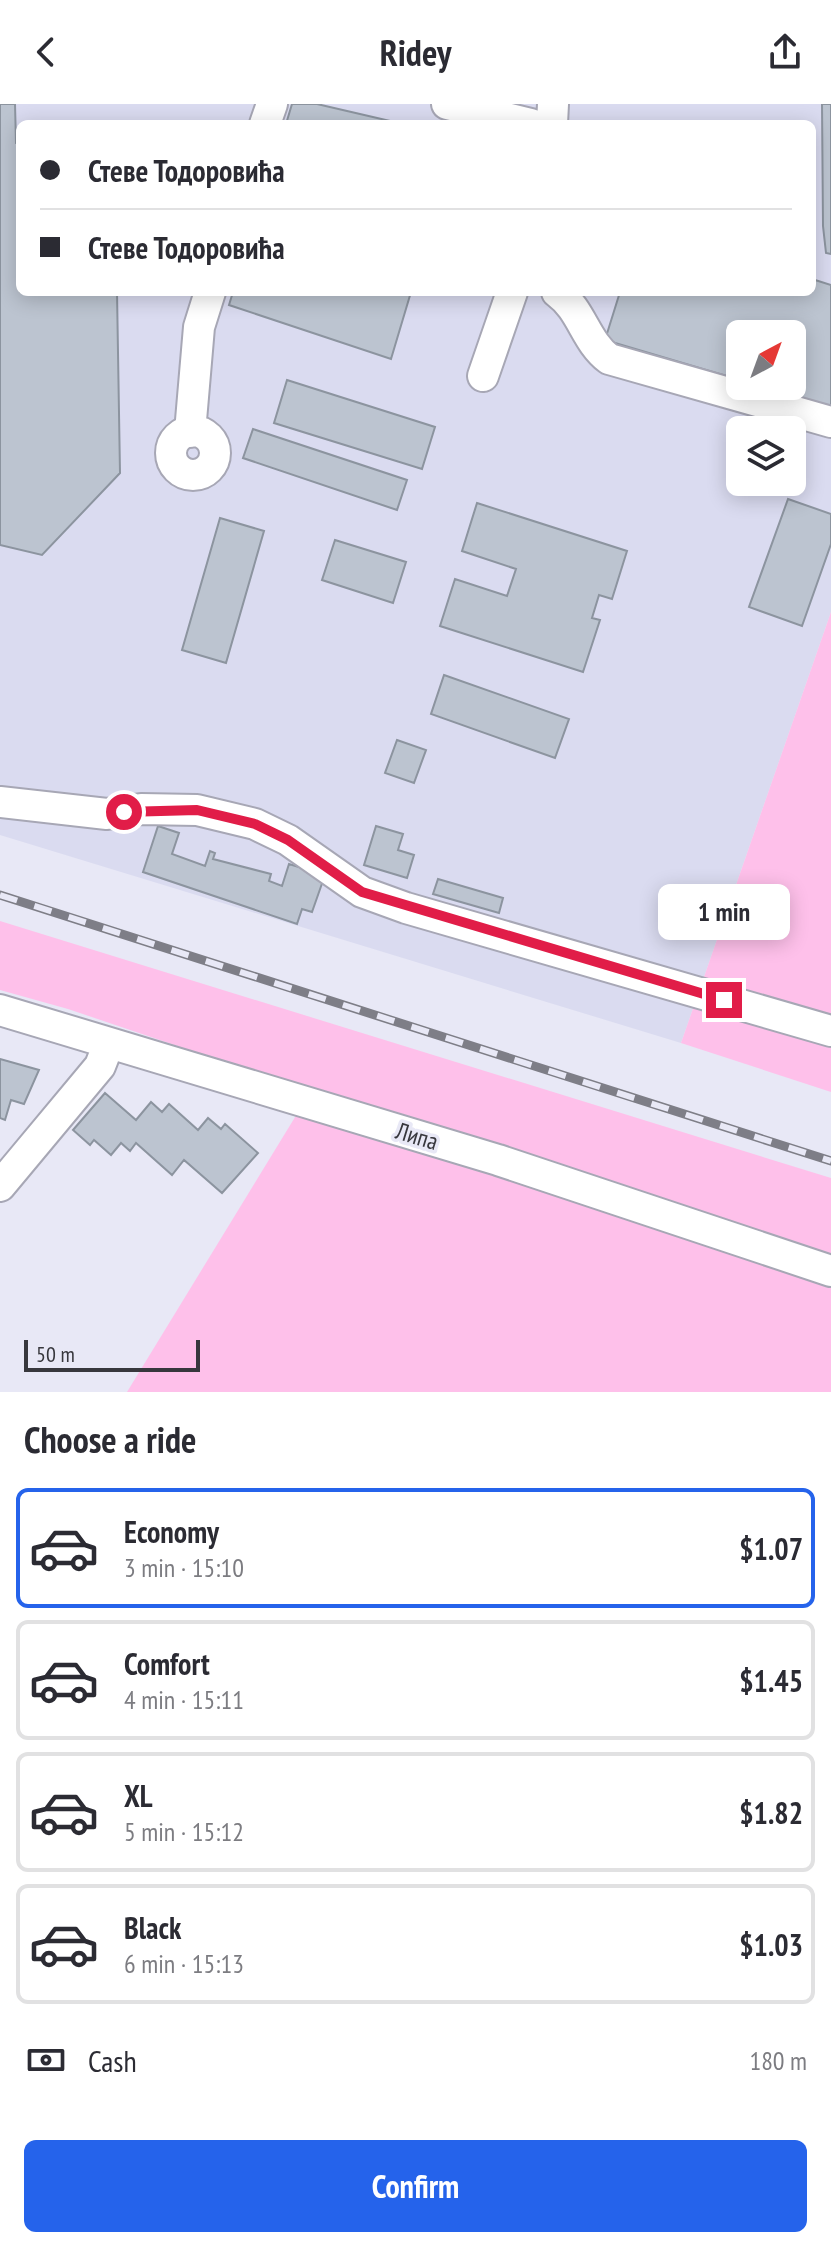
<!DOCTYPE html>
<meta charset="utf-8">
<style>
:root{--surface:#fff;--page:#f7f7f7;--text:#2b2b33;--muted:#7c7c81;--line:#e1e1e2;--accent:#2563eb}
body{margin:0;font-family:"PT Sans Narrow",sans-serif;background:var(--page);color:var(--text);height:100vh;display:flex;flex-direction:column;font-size:30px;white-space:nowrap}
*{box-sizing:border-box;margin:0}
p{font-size:26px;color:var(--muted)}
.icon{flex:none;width:44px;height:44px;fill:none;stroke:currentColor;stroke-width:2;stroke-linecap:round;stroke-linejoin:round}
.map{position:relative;height:1288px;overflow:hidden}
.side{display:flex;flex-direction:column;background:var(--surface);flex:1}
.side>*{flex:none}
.hud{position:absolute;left:16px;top:16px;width:800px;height:176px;border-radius:12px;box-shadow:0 4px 20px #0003;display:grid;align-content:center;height:176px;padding:0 24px;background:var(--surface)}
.needle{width:52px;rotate:41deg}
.controls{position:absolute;left:726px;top:216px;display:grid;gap:16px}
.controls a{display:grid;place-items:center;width:80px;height:80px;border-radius:12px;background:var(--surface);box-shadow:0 4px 20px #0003;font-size:40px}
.scale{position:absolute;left:24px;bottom:20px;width:176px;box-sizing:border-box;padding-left:8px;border:4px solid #37373d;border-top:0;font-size:22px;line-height:28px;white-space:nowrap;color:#37373d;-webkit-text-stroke:6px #e8e8f6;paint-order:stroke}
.end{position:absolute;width:36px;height:36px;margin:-18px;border:10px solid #e11d48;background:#fff;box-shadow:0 0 0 4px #fff}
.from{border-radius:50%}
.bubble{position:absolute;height:56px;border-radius:12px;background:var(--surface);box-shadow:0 4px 20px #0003;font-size:26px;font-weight:600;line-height:56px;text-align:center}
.hud b{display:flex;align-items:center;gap:28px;height:76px;font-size:30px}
.hud b+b{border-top:2px solid var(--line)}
.hud i{width:20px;height:20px;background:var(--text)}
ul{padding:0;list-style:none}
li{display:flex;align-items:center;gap:24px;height:120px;margin:0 16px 12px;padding:0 8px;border:4px solid var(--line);border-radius:12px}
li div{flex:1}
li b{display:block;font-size:30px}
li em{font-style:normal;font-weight:600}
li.selected{border-color:var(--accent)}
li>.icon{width:72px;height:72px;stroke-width:1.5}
h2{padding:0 24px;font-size:36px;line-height:96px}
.pay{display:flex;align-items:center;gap:20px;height:88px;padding:0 24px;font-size:30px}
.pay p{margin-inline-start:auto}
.button{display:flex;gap:16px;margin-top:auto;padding:16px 24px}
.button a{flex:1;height:92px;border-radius:12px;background:var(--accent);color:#fff;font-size:32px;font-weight:600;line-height:92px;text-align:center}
header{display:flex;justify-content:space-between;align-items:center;height:104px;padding:0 24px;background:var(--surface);font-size:36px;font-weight:600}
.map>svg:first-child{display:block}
.built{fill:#dadbf0;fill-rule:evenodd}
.green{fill:#fec0ea}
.building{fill:#bcc4d0;stroke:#8c949f;stroke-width:2}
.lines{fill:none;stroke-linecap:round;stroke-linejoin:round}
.minor-casing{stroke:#a7a7b5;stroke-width:34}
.minor{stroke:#fff;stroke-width:30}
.rail-casing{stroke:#7e7e87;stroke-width:9}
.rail{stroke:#e8e8f6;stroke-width:6;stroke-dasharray:18;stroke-linecap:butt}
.route{stroke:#e11d48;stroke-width:10}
.labels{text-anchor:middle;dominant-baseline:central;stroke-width:7;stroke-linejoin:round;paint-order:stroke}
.street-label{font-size:24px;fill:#37373d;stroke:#e8e8f6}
</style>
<header><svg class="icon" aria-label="back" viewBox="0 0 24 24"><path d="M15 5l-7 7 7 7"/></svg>Ridey<svg class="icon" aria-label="share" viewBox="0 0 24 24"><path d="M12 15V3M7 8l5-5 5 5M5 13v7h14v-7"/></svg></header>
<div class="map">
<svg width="831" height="1288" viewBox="0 0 831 1288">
<rect width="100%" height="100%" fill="#e8e8f6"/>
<!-- built -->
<path class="built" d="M0 0H831V508L681 939 0 731ZM20 20H812V188H20ZM740 230H792V282H740ZM740 326H792V378H740Z"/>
<!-- green -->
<path class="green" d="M831 508V988L681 939Z
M0 817 831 1074V1288H127L311 987 68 905 0 886Z"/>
<!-- building -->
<path class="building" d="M0 0H15L16 39 20 40V188H117L120 369 42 451 0 441Z
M292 0H317L403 20H286Z
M822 0H831V150L826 149 823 122Z
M812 175 831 181V303L760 282H792V230H740V276L605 236 620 188H812Z
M233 188H411L391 255 229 201Z
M287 276 435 323 422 365 274 319Z
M253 325 407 376 397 406 243 354Z
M788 395 831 410V440L802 522 749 503Z
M477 399 627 447 612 495 599 491 592 514 600 516 583 568 440 522 455 475 507 492 516 465 462 447Z
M220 414 264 427 226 559 182 546Z
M335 436 406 458 393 499 322 476Z
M444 571 569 615 555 654 431 610Z
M397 636 426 646 414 679 385 669Z
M158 722 179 729 172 750 205 762 210 747 215 749 213 755 271 770 269 777 282 782 289 760 325 771 312 808 302 805 297 820 143 768Z
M376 722 403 730 398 746 414 751 407 774 364 761Z
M438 775 503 794 499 809 433 790Z
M0 955 39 966 24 1000 11 996 5 1016 0 1014Z
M105 989 136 1016 151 998 162 1008 169 1000 198 1026 208 1014 221 1025 225 1020 258 1049 222 1089 184 1056 172 1071 136 1039 130 1047 121 1039 111 1051 94 1036 90 1041 73 1026Z"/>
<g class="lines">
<defs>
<path id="minor" d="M447 0 531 20
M265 20 272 0
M552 20 553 0
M557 188C582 206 585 237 609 255L831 318
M483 272 512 188
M171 349a22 22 0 1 1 44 0a22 22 0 1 1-44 0Z
M190 328 199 223 210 188
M0 698 107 710 141 705 197 706 255 720 288 736 362 788 406 804 831 927
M0 906 498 1056 831 1167
M0 1082 100 962 109 939"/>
</defs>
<!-- minor casing -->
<use href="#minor" class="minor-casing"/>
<!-- minor -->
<use href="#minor" class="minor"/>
<defs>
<path id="rail" d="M0 791 831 1057"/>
</defs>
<!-- rail casing -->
<use href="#rail" class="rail-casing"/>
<!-- rail -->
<use href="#rail" class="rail"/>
</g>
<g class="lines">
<!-- route -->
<path class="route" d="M124 708 197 706 255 720 288 736 362 788 724 896"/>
</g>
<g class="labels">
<!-- street labels -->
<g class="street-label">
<text transform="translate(417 1032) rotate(17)">Липа</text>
</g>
</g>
</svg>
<div class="controls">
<a><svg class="needle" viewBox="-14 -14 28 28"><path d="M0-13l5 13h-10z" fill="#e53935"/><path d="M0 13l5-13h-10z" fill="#7c7c81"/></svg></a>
<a><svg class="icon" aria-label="layers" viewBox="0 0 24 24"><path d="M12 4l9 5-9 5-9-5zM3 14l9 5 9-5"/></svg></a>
</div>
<div class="scale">50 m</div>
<i class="end from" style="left:124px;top:708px"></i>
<i class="end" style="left:724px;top:896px"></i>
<div class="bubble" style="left:658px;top:780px;width:132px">1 min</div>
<div class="hud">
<b><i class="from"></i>Стеве Тодоровића</b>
<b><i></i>Стеве Тодоровића</b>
</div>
</div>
<section class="side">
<h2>Choose a ride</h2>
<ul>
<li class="selected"><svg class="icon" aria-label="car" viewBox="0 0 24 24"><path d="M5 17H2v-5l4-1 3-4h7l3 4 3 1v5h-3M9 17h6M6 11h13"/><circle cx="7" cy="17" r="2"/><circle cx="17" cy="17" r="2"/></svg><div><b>Economy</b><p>3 min · 15:10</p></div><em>$1.07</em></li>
<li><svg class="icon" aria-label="car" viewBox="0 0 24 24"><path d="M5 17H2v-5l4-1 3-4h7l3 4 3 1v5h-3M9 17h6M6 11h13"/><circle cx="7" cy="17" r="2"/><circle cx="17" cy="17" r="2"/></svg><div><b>Comfort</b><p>4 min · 15:11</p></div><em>$1.45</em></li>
<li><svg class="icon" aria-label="car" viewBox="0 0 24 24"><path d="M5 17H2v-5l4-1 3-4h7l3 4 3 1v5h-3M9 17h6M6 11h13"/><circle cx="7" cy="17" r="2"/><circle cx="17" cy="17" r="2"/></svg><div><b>XL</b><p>5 min · 15:12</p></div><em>$1.82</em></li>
<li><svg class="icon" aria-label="car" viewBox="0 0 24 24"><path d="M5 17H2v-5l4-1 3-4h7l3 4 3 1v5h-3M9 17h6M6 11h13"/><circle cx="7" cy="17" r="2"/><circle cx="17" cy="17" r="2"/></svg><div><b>Black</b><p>6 min · 15:13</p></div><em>$1.03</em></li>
</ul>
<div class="pay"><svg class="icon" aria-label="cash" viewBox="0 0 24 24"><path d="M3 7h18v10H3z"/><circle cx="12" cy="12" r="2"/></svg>Cash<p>180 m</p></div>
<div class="button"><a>Confirm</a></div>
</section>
